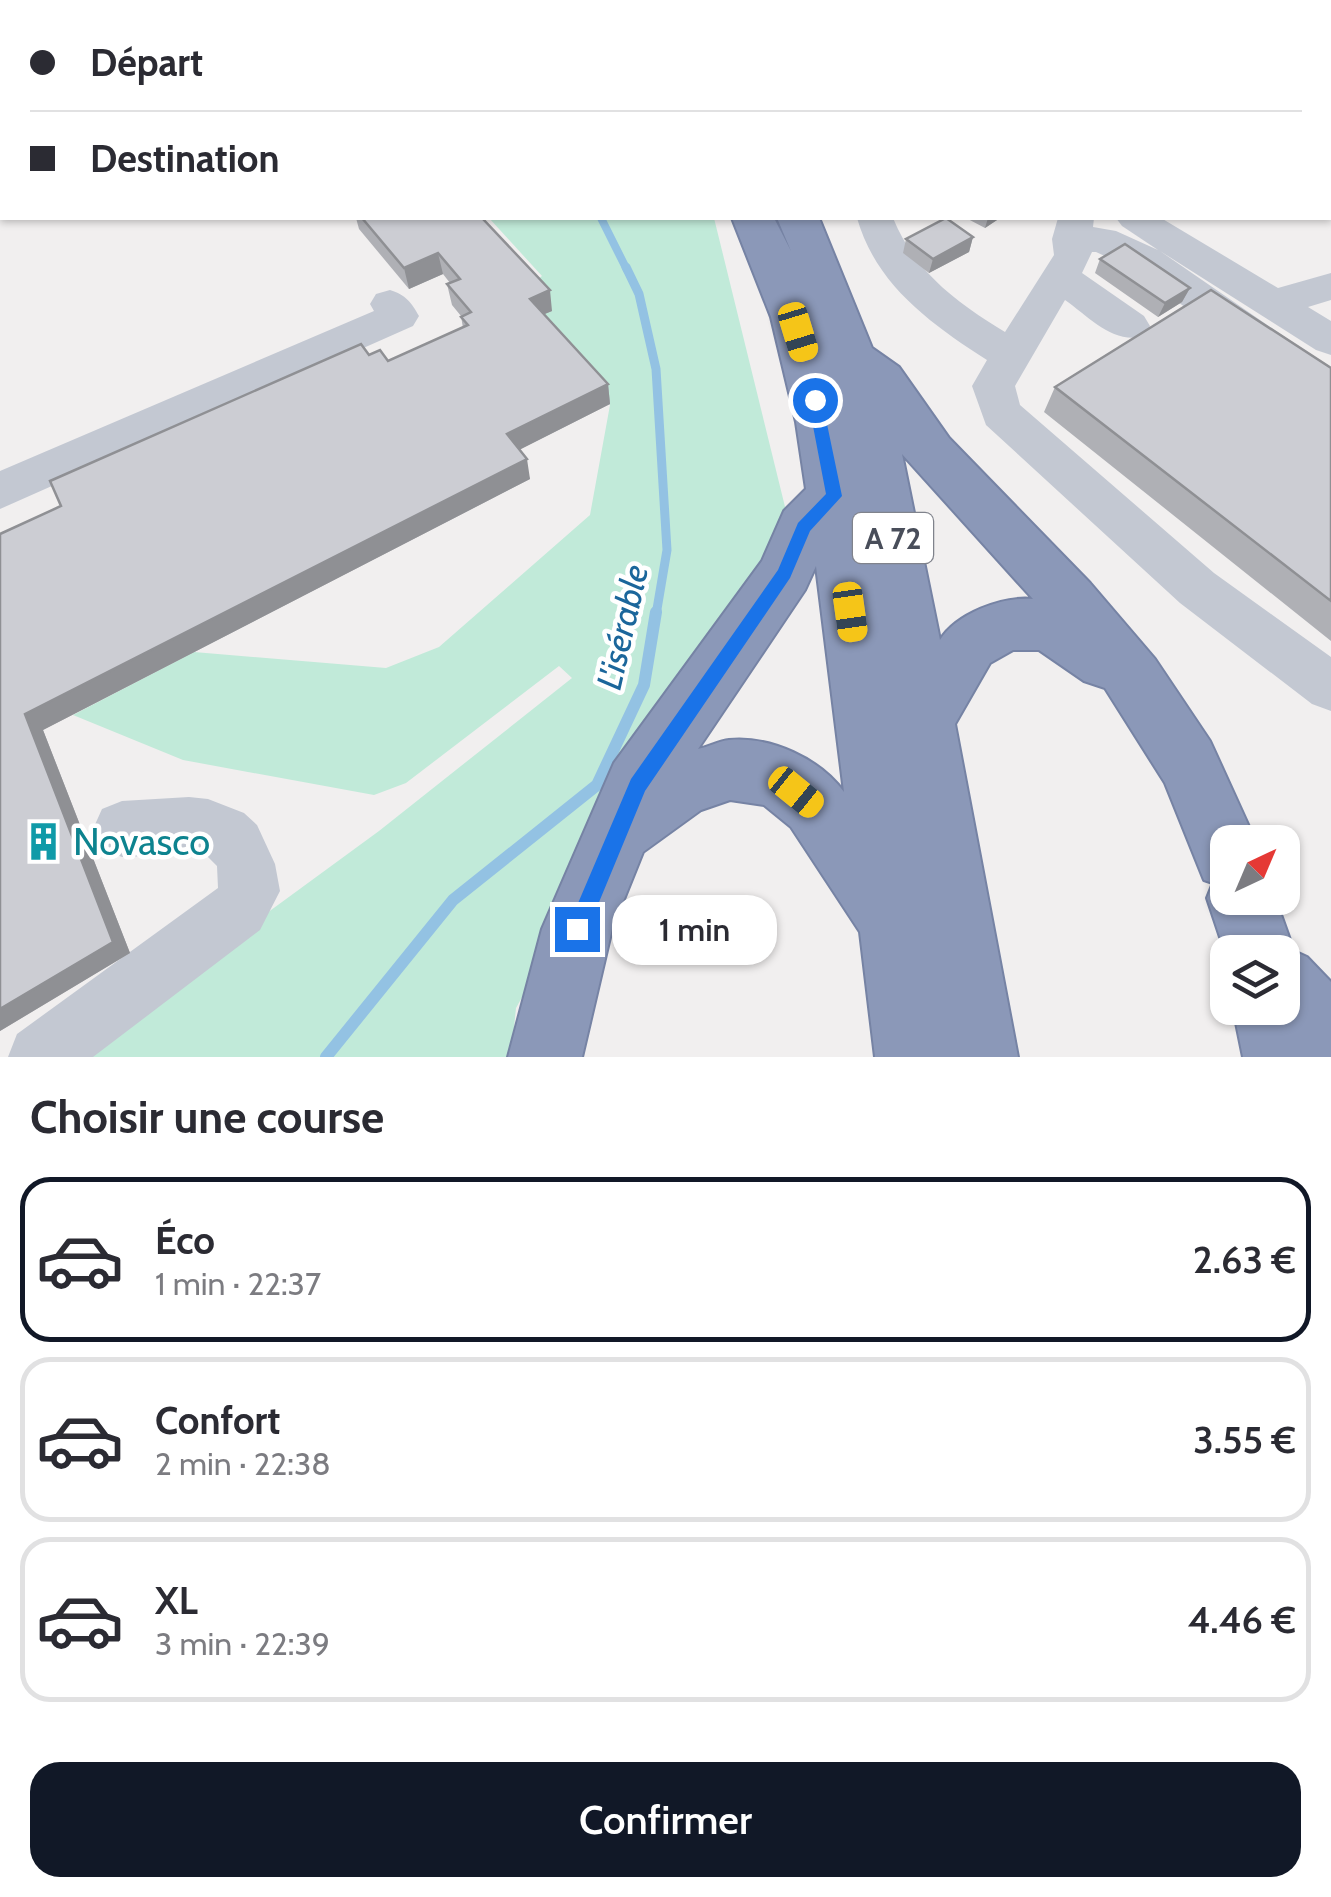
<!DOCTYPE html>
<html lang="fr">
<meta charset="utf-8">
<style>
:root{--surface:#fff;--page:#f2f2f3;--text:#2b2b33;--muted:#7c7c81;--line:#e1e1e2;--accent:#111827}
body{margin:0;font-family:Cabin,sans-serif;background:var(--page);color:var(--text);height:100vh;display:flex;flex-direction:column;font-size:38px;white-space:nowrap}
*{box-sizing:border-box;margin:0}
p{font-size:32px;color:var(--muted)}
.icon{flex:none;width:55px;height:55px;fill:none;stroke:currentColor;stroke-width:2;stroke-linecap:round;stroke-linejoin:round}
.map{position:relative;height:1057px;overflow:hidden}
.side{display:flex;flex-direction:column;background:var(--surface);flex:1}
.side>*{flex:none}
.guide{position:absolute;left:0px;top:0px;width:1332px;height:220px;box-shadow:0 2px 8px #0004;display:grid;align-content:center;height:220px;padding:0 30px;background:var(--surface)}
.needle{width:65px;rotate:44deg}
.fabs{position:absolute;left:1210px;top:825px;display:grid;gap:20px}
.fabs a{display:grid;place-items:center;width:90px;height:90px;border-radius:20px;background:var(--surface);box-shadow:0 2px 8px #0004;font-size:50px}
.end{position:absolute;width:45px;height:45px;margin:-22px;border:12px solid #1a73e8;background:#fff;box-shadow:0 0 0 5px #fff}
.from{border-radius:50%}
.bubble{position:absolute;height:70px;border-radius:30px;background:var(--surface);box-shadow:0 2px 8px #0004;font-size:32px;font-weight:600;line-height:70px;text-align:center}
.car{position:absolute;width:30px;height:60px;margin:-30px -15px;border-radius:12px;box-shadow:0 0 8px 2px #0007;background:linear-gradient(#f5c518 24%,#345 0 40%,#f5c518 0 76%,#345 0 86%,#f5c518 0)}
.guide b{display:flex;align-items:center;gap:35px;height:95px;font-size:38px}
.guide b+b{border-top:2px solid var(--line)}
.guide i{width:25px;height:25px;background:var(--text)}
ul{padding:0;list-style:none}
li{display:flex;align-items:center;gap:30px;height:165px;margin:0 20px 15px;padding:0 10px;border:5px solid var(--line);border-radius:30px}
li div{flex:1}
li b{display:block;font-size:38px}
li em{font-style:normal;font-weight:600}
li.active{border-color:var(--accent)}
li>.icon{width:90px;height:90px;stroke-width:1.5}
h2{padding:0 30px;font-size:45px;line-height:120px}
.action{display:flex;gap:20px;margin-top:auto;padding:20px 30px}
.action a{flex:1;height:115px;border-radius:30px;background:var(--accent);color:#fff;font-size:40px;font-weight:600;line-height:115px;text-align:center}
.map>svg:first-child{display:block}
.green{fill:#c1ead9}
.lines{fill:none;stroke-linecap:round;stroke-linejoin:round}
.stream-far2{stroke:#93c2e3;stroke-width:8}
.stream-far1{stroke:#93c2e3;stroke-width:9}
.stream{stroke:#93c2e3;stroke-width:12}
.highway-casing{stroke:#7683a4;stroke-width:4}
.minor{fill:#c3c8d2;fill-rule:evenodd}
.highway{fill:#8b98b8;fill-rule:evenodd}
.wall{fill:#afb0b5}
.shaded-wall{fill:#8f9094}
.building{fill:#cccdd3;stroke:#8f9094;stroke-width:2.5}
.route{fill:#1a73e8}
.labels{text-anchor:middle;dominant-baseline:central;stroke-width:9;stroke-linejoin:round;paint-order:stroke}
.shield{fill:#fff;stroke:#80838c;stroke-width:2.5}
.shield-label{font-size:30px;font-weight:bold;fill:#494e5a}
.water-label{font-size:35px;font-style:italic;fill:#1b669b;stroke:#fff}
.near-culture-label{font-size:38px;fill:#0d838f;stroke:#fff;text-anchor:start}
</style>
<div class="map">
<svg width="1331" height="1057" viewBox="0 0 1331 1057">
<rect width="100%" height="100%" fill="#f1efef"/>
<!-- green -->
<path class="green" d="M489 218H714L789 523 516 1008 511 1057H70L379 831 572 678 559 666 406 783 374 795 183 760 73 715 194 652 386 668 439 647 590 515 610 405 533 319 529 286 542 276Z"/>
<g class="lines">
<!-- stream-far2 -->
<path class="stream-far2" d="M476 0 481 2
M601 218 627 270"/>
<!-- stream-far1 -->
<path class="stream-far1" d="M626 267 639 294 656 369 667 550 656 615"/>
<!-- stream -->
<path class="stream" d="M326 1057 453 900 597 785 644 685 656 612"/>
<defs>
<path id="highway" d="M567 0H603L605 2H569Z
M609 0H646L648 2H611Z
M732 218H774L791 251 777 218H819L872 348 899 367 949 438 1090 583 1155 659 1210 741 1256 842H1228V898H1275L1294 951 1307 957 1331 982V1057H1243L1233 1008H1282V952H1228V961L1207 898 1213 883 1204 880 1165 783 1105 688 1084 681 1039 650H1013L990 663 955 724 1018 1057H875L860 932 791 827 764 805 730 800 701 810 643 852 612 929 582 1057H508L542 929 614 763 762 561 784 511 806 489 796 422 771 317ZM902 454 1033 599C1002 596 956 614 940 640ZM816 566 844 792C820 759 771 736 729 740 719 741 708 747 698 749L805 590Z"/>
</defs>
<!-- highway casing -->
<use href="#highway" class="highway-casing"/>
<!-- minor -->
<path class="minor" d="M726 0H760L761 2H728Z
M1058 0H1089L1090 2H1060Z
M857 218H893C915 272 956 302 1005 332L1054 255 1052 239 1058 218H1094L1093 227 1116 231 1158 250 1122 226 1116 218H1161L1278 288 1331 273V300L1308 307 1331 321V355L1316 350 1160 251 1331 369V407L1316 402 1131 268 1096 252H1092L1082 273 1144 316 1150 326 1144 336C1114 345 1089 317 1065 300L1015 386 1020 405 1214 573 1331 657V711L1312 704 1180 603 986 425 972 386 987 360C931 324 876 285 857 218Z
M390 290C406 295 411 302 419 316L413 326 0 509V471L374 311 370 304 376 294Z
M189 797 208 799 244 813 257 825 275 864 280 891 260 930 93 1057H8L17 1034 218 888 217 866 205 854 122 857 102 849 93 829 102 809 122 801Z"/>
<!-- highway -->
<use href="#highway" class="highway"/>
</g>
<!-- wall -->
<path class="wall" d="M794 0H862V2H799Z
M1015 0H1063L1062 2H1017Z
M1202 0H1255L1257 2H1204Z
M356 218H482L552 311 544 314 608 384 610 404 519 450 530 479 43 730 130 953 0 1031 61 506 369 355 388 361 463 328 461 316 452 305 447 284 450 283 443 274 409 289 359 229Z
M966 218H1000L985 228Z
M973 237 969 252 929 273 903 253 906 239Z
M1100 259 1190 288 1182 302 1158 317 1095 273Z
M1331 368V641L1044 412 1055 387Z"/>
<!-- shaded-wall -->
<path class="shaded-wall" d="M988 218H1000L985 228Z
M973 237 969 252 929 273 933 259Z
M438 253 443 274 409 289 404 268Z
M1190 288 1182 302 1158 317 1165 303Z
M550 290 552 311 533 319 530 299Z
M608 384 610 404 511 454 507 434Z
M527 459 530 479 43 730 130 953 0 1031V1009L25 714Z"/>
<!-- building -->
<path class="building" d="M824 0H855L851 2H829Z
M1030 0H1060L1041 2H1032Z
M1223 0H1255L1257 2H1225Z
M1330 110 1331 111 1330 170Z
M362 218H482L550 290 530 299 608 384 507 434 527 459 25 714 113 942 0 1009V534L61 506 50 481 361 344 369 355 380 350 388 361 468 325 461 317 471 312 447 284 460 279 438 253 404 268Z
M946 218 973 237 933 259 906 239Z
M1125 244 1190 288 1165 303 1100 259Z
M1211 290 1331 368V601L1055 387Z"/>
<!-- route -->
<path class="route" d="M815 395 822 400 842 496 810 531 790 578 645 791 585 936 577 939 570 936 567 929 631 779 778 570 798 523 826 494 808 400Z"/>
<!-- icons -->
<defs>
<symbol id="building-bare" viewBox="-9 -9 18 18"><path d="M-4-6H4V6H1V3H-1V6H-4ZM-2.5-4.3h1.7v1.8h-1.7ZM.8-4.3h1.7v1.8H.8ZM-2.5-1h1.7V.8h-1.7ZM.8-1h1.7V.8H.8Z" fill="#0f9aa8" stroke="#fff" stroke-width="2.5" paint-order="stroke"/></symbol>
</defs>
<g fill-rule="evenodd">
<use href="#building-bare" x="16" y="814" width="55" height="55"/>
</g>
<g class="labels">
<!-- shield labels -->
<rect class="shield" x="853" y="513" width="80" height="50" rx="8"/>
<g class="shield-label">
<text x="893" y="538">A 72</text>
</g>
<!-- water labels -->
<g class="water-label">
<text transform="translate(622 627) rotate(-77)">L'isérable</text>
</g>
<!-- near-culture labels -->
<g class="near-culture-label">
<text x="73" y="841">Novasco</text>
</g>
</g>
</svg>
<div class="fabs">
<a><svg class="needle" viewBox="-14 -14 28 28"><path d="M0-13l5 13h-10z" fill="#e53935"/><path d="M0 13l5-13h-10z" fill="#7c7c81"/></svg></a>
<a><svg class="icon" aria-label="layers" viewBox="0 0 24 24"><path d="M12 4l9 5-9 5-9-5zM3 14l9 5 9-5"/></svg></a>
</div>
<i class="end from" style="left:815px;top:400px"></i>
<i class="end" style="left:577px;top:929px"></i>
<div class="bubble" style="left:612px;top:895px;width:165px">1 min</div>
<i class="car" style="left:798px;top:332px;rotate:163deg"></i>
<i class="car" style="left:850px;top:612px;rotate:172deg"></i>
<i class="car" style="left:796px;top:792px;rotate:129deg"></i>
<div class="guide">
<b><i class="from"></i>Départ</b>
<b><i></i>Destination</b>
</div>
</div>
<section class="side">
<h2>Choisir une course</h2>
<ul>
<li class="active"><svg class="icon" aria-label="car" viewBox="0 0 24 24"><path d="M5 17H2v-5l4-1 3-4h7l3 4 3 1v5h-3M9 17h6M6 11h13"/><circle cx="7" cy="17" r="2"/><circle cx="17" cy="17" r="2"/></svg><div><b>Éco</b><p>1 min · 22:37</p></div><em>2.63 €</em></li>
<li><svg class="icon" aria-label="car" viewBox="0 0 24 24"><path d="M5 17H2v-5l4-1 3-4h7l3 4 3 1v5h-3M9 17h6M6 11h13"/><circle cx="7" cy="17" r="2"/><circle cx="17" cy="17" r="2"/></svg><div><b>Confort</b><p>2 min · 22:38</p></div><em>3.55 €</em></li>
<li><svg class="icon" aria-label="car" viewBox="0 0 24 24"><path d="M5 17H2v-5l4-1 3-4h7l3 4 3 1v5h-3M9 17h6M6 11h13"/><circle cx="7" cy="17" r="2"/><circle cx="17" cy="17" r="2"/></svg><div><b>XL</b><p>3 min · 22:39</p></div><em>4.46 €</em></li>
</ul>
<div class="action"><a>Confirmer</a></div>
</section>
